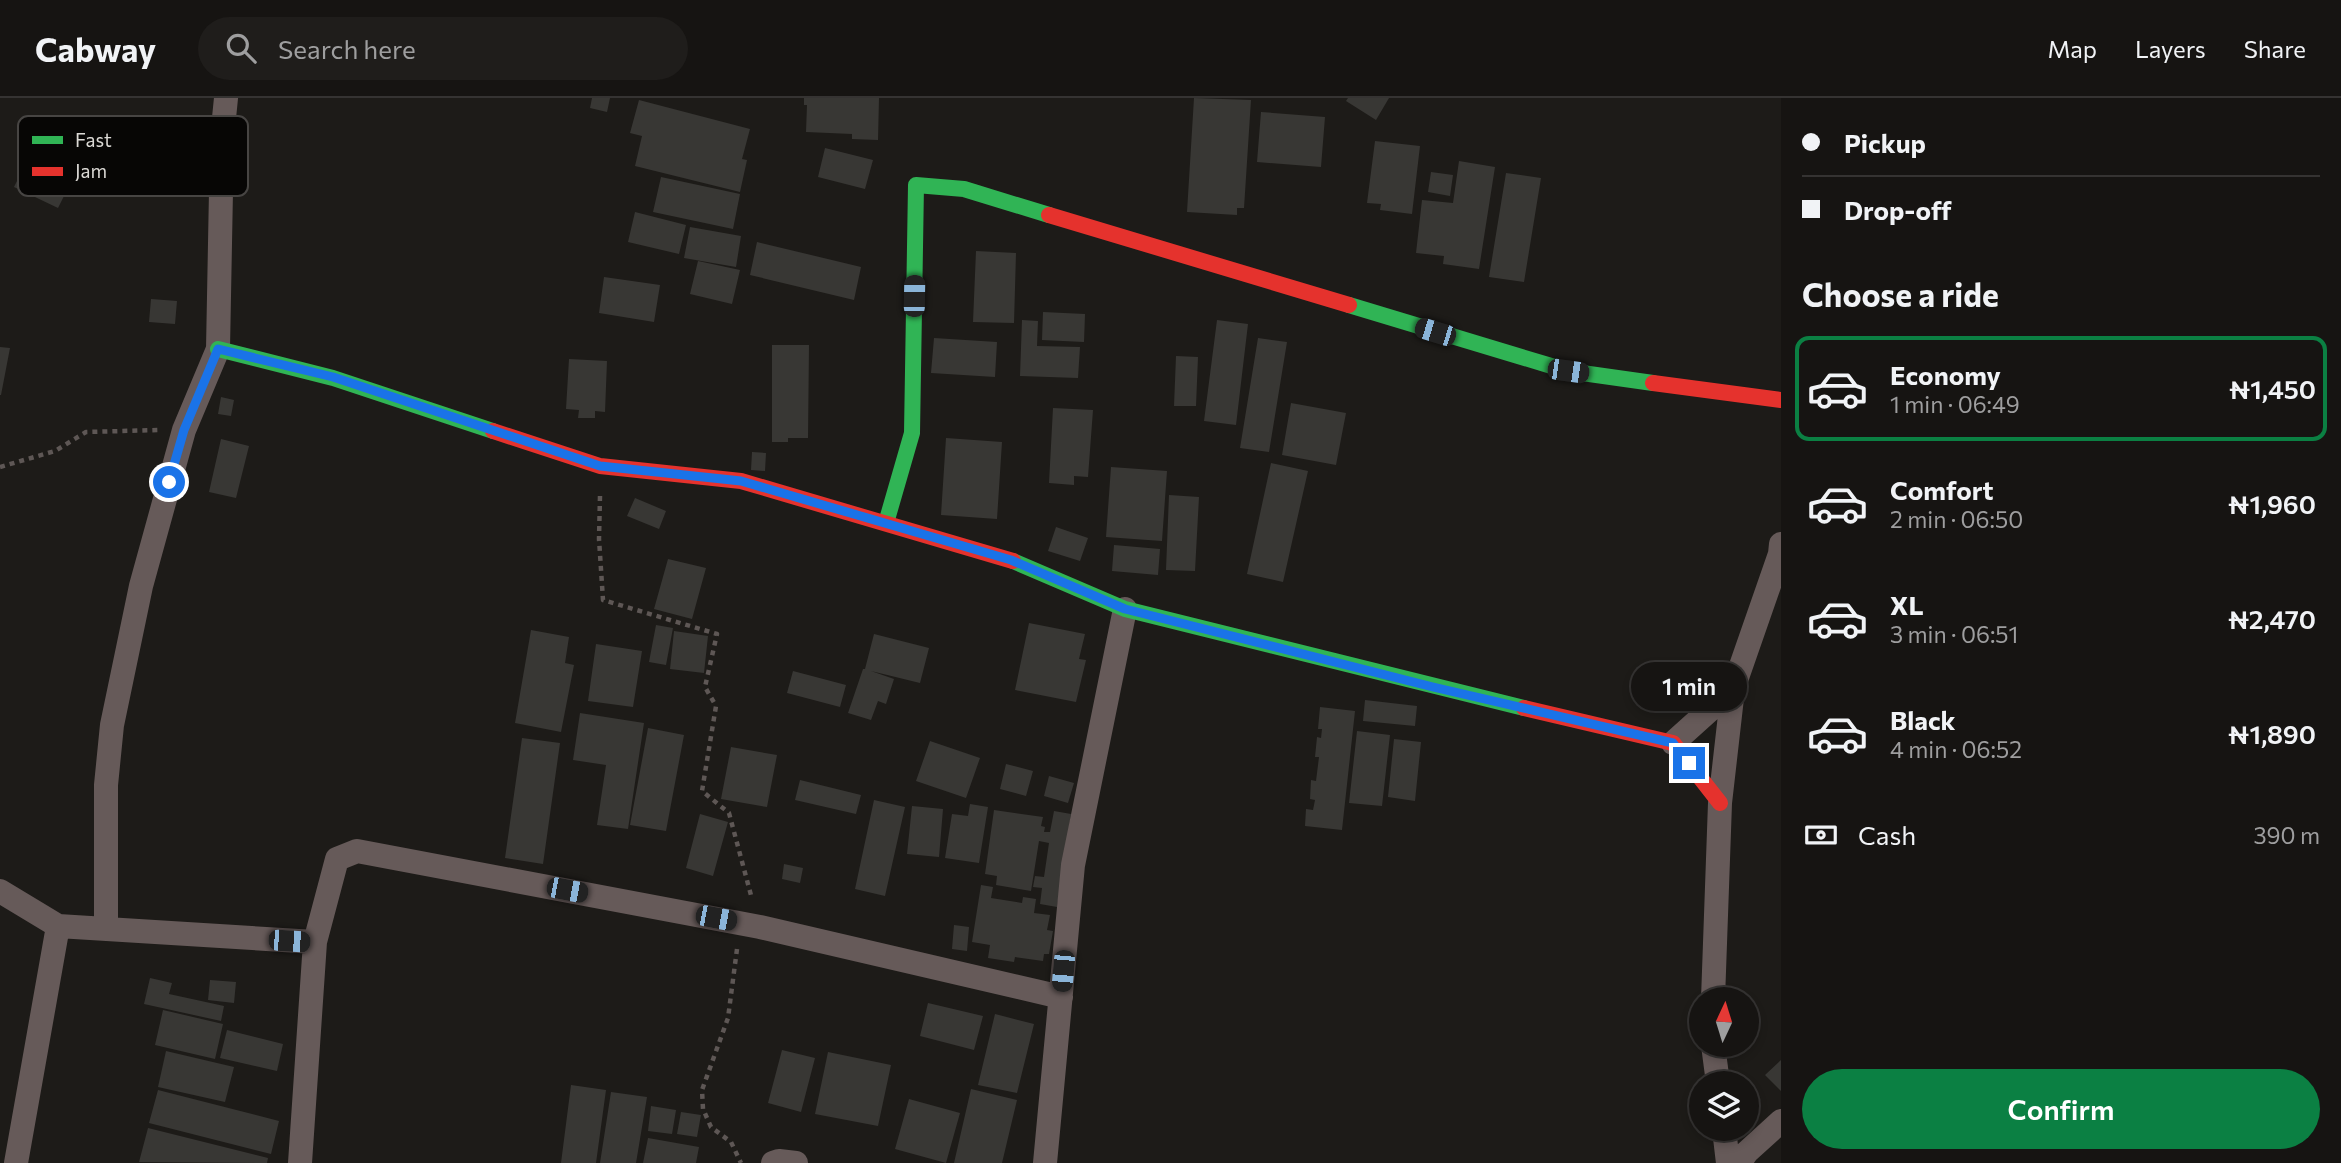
<!DOCTYPE html>
<meta charset="utf-8">
<style>
:root{--surface:#161412;--page:#1f1d1b;--text:#f1f3f6;--muted:#9e9e9f;--line:#353332;--accent:#0b8043}
body{margin:0;font-family:Commissioner,sans-serif;background:var(--page);color:var(--text);height:100vh;display:flex;flex-direction:column;font-size:26px;white-space:nowrap}
*{box-sizing:border-box;margin:0}
p{font-size:23px;color:var(--muted)}
.icon{flex:none;width:38px;height:38px;fill:none;stroke:currentColor;stroke-width:2;stroke-linecap:round;stroke-linejoin:round}
.map{position:relative;flex:1;overflow:hidden}
.sheet{display:flex;flex-direction:column;background:var(--surface);width:560px}
.sheet>*{flex:none}
.guide{display:grid;align-content:center;height:154px;padding:0 21px;background:var(--surface)}
.needle{width:46px;rotate:4deg}
.controls{position:absolute;left:1689px;top:889px;display:grid;gap:14px}
.controls a{display:grid;place-items:center;width:70px;height:70px;border-radius:50%;background:var(--surface);box-shadow:0 4px 10px #0003,0 0 0 2px var(--line);font-size:35px}
.end{position:absolute;width:32px;height:32px;margin:-16px;border:9px solid #1a73e8;background:#fff;box-shadow:0 0 0 4px #fff}
.from{border-radius:50%}
.bubble{position:absolute;height:49px;border-radius:24px;background:var(--surface);box-shadow:0 4px 10px #0003,0 0 0 2px var(--line);font-size:23px;font-weight:600;line-height:49px;text-align:center}
.car{position:absolute;width:21px;height:42px;margin:-21px -10px;border-radius:9px;box-shadow:0 0 5px 2px #0007;background:linear-gradient(#222 24%,#8ab4d8 0 40%,#222 0 76%,#8ab4d8 0 86%,#222 0)}
.guide b{display:flex;align-items:center;gap:24px;height:66px;font-size:26px}
.guide b+b{border-top:2px solid var(--line)}
.guide i{width:18px;height:18px;background:var(--text)}
ul{padding:0;list-style:none}
li{display:flex;align-items:center;gap:21px;height:105px;margin:0 14px 10px;padding:0 7px;border:4px solid transparent;border-radius:14px}
li div{flex:1}
li b{display:block;font-size:26px}
li em{font-style:normal;font-weight:600}
li.current{border-color:var(--accent)}
li>.icon{width:63px;height:63px;stroke-width:1.5}
h2{padding:0 21px;font-size:32px;line-height:84px}
.pay{display:flex;align-items:center;gap:18px;height:77px;padding:0 21px;font-size:26px}
.pay p{margin-inline-start:auto}
.cta{display:flex;gap:14px;margin-top:auto;padding:14px 21px}
.cta a{flex:1;height:80px;border-radius:42px;background:var(--accent);color:#fff;font-size:28px;font-weight:600;line-height:80px;text-align:center}
header{display:flex;align-items:center;gap:42px;box-sizing:border-box;height:98px;padding:0 35px;background:var(--surface);border-bottom:2px solid var(--line)}
header strong{font-size:33px}
nav{display:flex;gap:38px;margin-inline-start:auto;font-size:24px}
.search{width:490px;height:63px;background:var(--page);display:flex;align-items:center;gap:18px;box-sizing:border-box;padding:0 24px;border-radius:38px;color:var(--muted);font-size:26px}
main{display:flex;flex:1;min-height:0}
.map>svg:first-child{display:block}
.building{fill:#383734}
.lines{fill:none;stroke-linecap:round;stroke-linejoin:round}
.path{stroke:#5e5755;stroke-width:4.5;stroke-dasharray:5 5;stroke-linecap:butt}
.street{stroke:#665a59;stroke-width:24}
.fast{stroke:#30b455;stroke-width:16}
.jam{stroke:#e5322d;stroke-width:16}
.route{stroke:#1a73e8;stroke-width:9}
.key{fill:#070605;stroke:#474543;stroke-width:2}
.key-label{font-size:19px;fill:#dbd9d5}
</style>
<header>
<strong>Cabway</strong>
<div class="search"><svg class="icon" aria-label="search" viewBox="0 0 24 24"><circle cx="10" cy="10" r="6"/><path d="M15 15l6 6"/></svg>Search here</div>
<nav><a>Map</a><a>Layers</a><a>Share</a></nav>
</header>
<main>
<div class="map">
<svg width="1781" height="1065" viewBox="0 0 1781 1065">
<rect width="100%" height="100%" fill="#1d1b18"/>
<!-- building -->
<path class="building" d="M592 0H610L607 14 590 10Z
M804 0H879L878 42 852 41V36L806 34 807 7H804Z
M1194 0 1251 2 1244 110H1237V117L1187 114Z
M1348 0H1389L1376 22 1346 3Z
M639 2 750 31 742 61 747 62 740 94 635 68 642 38 630 35Z
M1261 14 1325 19 1321 69 1257 64Z
M1375 43 1420 48 1412 116 1380 112 1381 106 1367 105Z
M825 50 873 62 865 91 818 79Z
M32 53 76 74 58 110 14 89Z
M1459 63 1495 69 1479 171 1443 166 1444 158 1416 155 1422 102 1453 105Z
M1431 74 1453 77 1450 98 1428 94Z
M1506 75 1541 80 1524 184 1489 179Z
M661 79 740 96 733 131 653 114Z
M635 114 686 127 679 156 628 144Z
M690 129 741 138 736 169 684 160Z
M757 144 861 169 854 202 750 177Z
M976 153 1016 155 1014 225 973 224Z
M698 163 740 172 732 206 690 196Z
M604 179 660 187 654 224 599 215Z
M151 201 177 203 175 226 149 224Z
M1043 214 1085 216 1084 244 1042 242Z
M1022 222 1038 223 1037 248 1080 249 1078 280 1020 278Z
M1217 222 1248 226 1236 327 1204 323Z
M934 240 997 244 995 279 931 275Z
M1258 240 1287 244 1269 354 1240 350Z
M772 247H809L808 340H788V344H772Z
M0 249 10 250 1 297H0Z
M1176 258 1198 259 1196 308H1174Z
M569 261 607 263 605 314 595 313V320H578L579 312 566 311Z
M221 299 234 302 231 318 218 316Z
M1291 305 1346 315 1336 367 1282 357Z
M1053 310 1093 312 1088 379 1074 378V387L1049 385Z
M946 340 1002 344 997 421 941 417Z
M221 341 249 348 236 400 209 394Z
M752 354 766 355 765 373 751 372Z
M1271 365 1308 373 1283 484 1247 476Z
M1111 369 1167 373 1162 443 1106 439Z
M1169 397 1199 399 1195 473 1166 472Z
M635 400 666 413 659 431 627 418Z
M1056 429 1088 440 1080 463 1048 453Z
M1114 447 1160 451 1158 477 1112 473Z
M668 461 706 470 692 521 654 511Z
M1029 525 1085 536 1079 561 1086 562 1076 604 1015 592Z
M656 527 673 530 666 567 649 564Z
M531 532 569 539 565 565 574 567 561 634 515 625Z
M674 533 708 538 704 575 670 571Z
M874 536 929 550 920 585 871 573 894 581 886 606 878 603 871 622 848 615 863 571H865Z
M596 546 642 553 633 609 588 603Z
M793 573 846 587 840 609 787 595Z
M1365 602 1417 608 1415 628 1363 623Z
M1320 609 1355 613 1342 732 1305 728 1306 711 1313 712 1315 702 1310 701 1311 682 1316 683 1319 659H1315L1317 639 1321 640 1322 631H1318Z
M580 615 644 625 628 731 597 727 606 667 573 662Z
M648 630 684 637 666 733 630 727Z
M1357 633 1390 637 1382 708 1349 705Z
M522 640 560 645 543 766 505 760Z
M1394 641 1421 644 1415 703 1388 699Z
M930 643 980 660 966 700 916 683Z
M731 649 777 657 767 709 721 701Z
M1006 666 1033 673 1026 698 1000 691Z
M1049 678 1074 685 1068 705 1044 698Z
M800 682 861 697 856 716 795 702Z
M874 702 905 709 885 798 855 791Z
M970 706 988 709 979 765 945 760 952 716 968 718Z
M912 708 943 711 939 759 907 756Z
M994 712 1043 719 1041 728 1045 729 1044 734H1050L1054 713 1071 716 1057 809 1040 806 1042 790 1033 789 1035 778 1044 779 1049 745 1039 743 1031 793 996 787 997 778 985 776Z
M700 716 728 724 713 778 686 770Z
M784 766 803 770 800 785 782 781Z
M981 787 993 789 991 800 1022 805 1023 799 1036 801 1034 815 1050 817 1047 832 1053 833 1049 856H1044L1043 863 1015 859 1014 864 988 860 990 847 972 844Z
M954 827 969 829 967 853 952 851Z
M150 880 172 885 169 896 224 908 221 923 144 906Z
M210 882 236 884 234 905 208 902Z
M928 905 983 918 974 952 920 938Z
M163 912 223 926 215 961 155 947Z
M995 916 1034 926 1017 995 978 987Z
M227 932 283 946 277 973 220 960Z
M782 952 815 960 801 1014 768 1005Z
M166 953 234 969 225 1004 158 989Z
M828 954 891 967 878 1028 815 1016Z
M1781 962V993L1765 977Z
M571 987 606 992 596 1065H561Z
M971 991 1017 1002 1002 1065H954Z
M158 992 279 1023 271 1056 149 1025Z
M611 994 647 999 636 1065H600Z
M909 1001 960 1015 946 1065 895 1051Z
M651 1008 676 1012 672 1036 648 1033Z
M681 1014 701 1017 697 1039 677 1036Z
M148 1030 268 1060 267 1065 139 1064Z
M648 1040 699 1049 696 1065H643Z"/>
<g class="lines">
<!-- path -->
<path class="path" d="M0 369 55 353 86 334 158 332
M600 398 599 441 603 502 717 536 705 589 716 608 702 693 729 715 752 801
M737 851 728 920 702 992 703 1011 711 1029 731 1044 741 1065"/>
<!-- street -->
<path class="street" d="M1673 645 1733 591
M0 793 58 828 315 844
M106 831V687L112 627 141 488 184 332 218 251 222 40 226 0
M1713 901 1720 705 1733 591 1780 456 1781 446
M1713 947 1718 985
M1724 1031 1728 1065
M16 1065 58 828
M300 1065 315 844 337 761 357 753 760 829 1061 899
M773 1065 779 1063 796 1065
M1045 1065 1073 767 1125 511
M1739 1065 1747 1054 1781 1023"/>
<!-- fast -->
<path class="fast" d="M1349 207 1568 273 1653 285
M218 251 333 280 493 333
M886 425 912 335 916 87 964 91 1049 117
M1013 463 1125 511 1524 610"/>
<!-- jam -->
<path class="jam" d="M1049 117 1349 207
M1653 285 1781 302
M493 333 600 368 741 383 1013 463
M1524 610 1673 645 1720 705"/>
</g>
<g class="lines">
<!-- route -->
<path class="route" d="M169 384 184 332 218 251 333 279 600 368 741 383 1011 462 1125 511 1433 589 1673 645 1689 665"/>
</g>
<!-- legend -->
<rect x="18" y="18" width="230" height="80" rx="10" class="key"/>
<rect x="32" y="38" width="31" height="8" fill="#30b455"/>
<rect x="32" y="69" width="31" height="9" fill="#e5322d"/>
<g class="key-label">
<text x="75" y="49">Fast</text>
<text x="75" y="80">Jam</text>
</g>
</svg>
<div class="controls">
<a><svg class="needle" viewBox="-14 -14 28 28"><path d="M0-13l5 13h-10z" fill="#e53935"/><path d="M0 13l5-13h-10z" fill="#9e9e9f"/></svg></a>
<a><svg class="icon" aria-label="layers" viewBox="0 0 24 24"><path d="M12 4l9 5-9 5-9-5zM3 14l9 5 9-5"/></svg></a>
</div>
<i class="end from" style="left:169px;top:384px"></i>
<i class="end" style="left:1689px;top:665px"></i>
<div class="bubble" style="left:1631px;top:564px;width:116px">1 min</div>
<i class="car" style="left:914px;top:198px;rotate:1deg"></i>
<i class="car" style="left:1435px;top:234px;rotate:287deg"></i>
<i class="car" style="left:1568px;top:273px;rotate:98deg"></i>
<i class="car" style="left:567px;top:792px;rotate:101deg"></i>
<i class="car" style="left:716px;top:820px;rotate:101deg"></i>
<i class="car" style="left:289px;top:843px;rotate:94deg"></i>
<i class="car" style="left:1063px;top:873px;rotate:185deg"></i>
</div>
<section class="sheet">
<div class="guide">
<b><i class="from"></i>Pickup</b>
<b><i></i>Drop-off</b>
</div>
<h2>Choose a ride</h2>
<ul>
<li class="current"><svg class="icon" aria-label="car" viewBox="0 0 24 24"><path d="M5 17H2v-5l4-1 3-4h7l3 4 3 1v5h-3M9 17h6M6 11h13"/><circle cx="7" cy="17" r="2"/><circle cx="17" cy="17" r="2"/></svg><div><b>Economy</b><p>1 min · 06:49</p></div><em>₦1,450</em></li>
<li><svg class="icon" aria-label="car" viewBox="0 0 24 24"><path d="M5 17H2v-5l4-1 3-4h7l3 4 3 1v5h-3M9 17h6M6 11h13"/><circle cx="7" cy="17" r="2"/><circle cx="17" cy="17" r="2"/></svg><div><b>Comfort</b><p>2 min · 06:50</p></div><em>₦1,960</em></li>
<li><svg class="icon" aria-label="car" viewBox="0 0 24 24"><path d="M5 17H2v-5l4-1 3-4h7l3 4 3 1v5h-3M9 17h6M6 11h13"/><circle cx="7" cy="17" r="2"/><circle cx="17" cy="17" r="2"/></svg><div><b>XL</b><p>3 min · 06:51</p></div><em>₦2,470</em></li>
<li><svg class="icon" aria-label="car" viewBox="0 0 24 24"><path d="M5 17H2v-5l4-1 3-4h7l3 4 3 1v5h-3M9 17h6M6 11h13"/><circle cx="7" cy="17" r="2"/><circle cx="17" cy="17" r="2"/></svg><div><b>Black</b><p>4 min · 06:52</p></div><em>₦1,890</em></li>
</ul>
<div class="pay"><svg class="icon" aria-label="cash" viewBox="0 0 24 24"><path d="M3 7h18v10H3z"/><circle cx="12" cy="12" r="2"/></svg>Cash<p>390 m</p></div>
<div class="cta"><a>Confirm</a></div>
</section>
</main>
